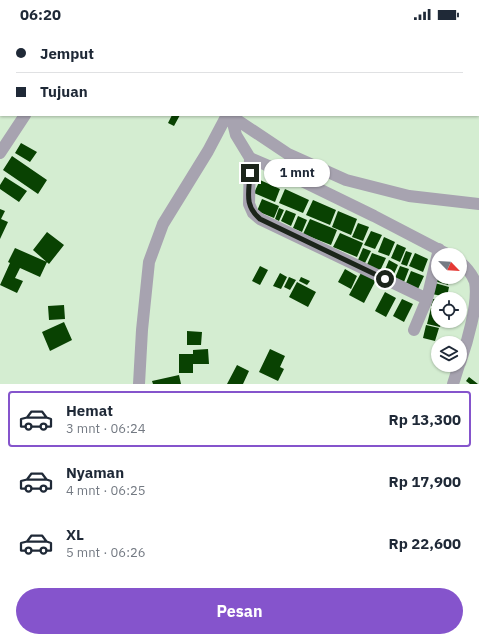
<!DOCTYPE html>
<html lang="id">
<meta charset="utf-8">
<style>
:root{--surface:#fff;--page:#f2f2f3;--text:#1f2937;--muted:#747a83;--line:#e0e1e3;--accent:#8554cc}
body{margin:0;font-family:"IBM Plex Sans",sans-serif;background:var(--page);color:var(--text);height:100vh;display:flex;flex-direction:column;font-size:15px;white-space:nowrap}
*{box-sizing:border-box;margin:0}
p{font-size:13px;color:var(--muted)}
.icon{flex:none;width:22px;height:22px;fill:none;stroke:currentColor;stroke-width:2;stroke-linecap:round;stroke-linejoin:round}
.map{position:relative;height:356px;overflow:hidden}
.drawer{display:flex;flex-direction:column;background:var(--surface);flex:1}
.drawer>*{flex:none}
.top-card{position:absolute;left:0px;top:0px;width:479px;height:88px;box-shadow:0 1px 3px #0004;display:grid;align-content:center;height:88px;padding:0 16px;background:var(--surface)}
.needle{width:26px;rotate:115deg}
.tools{position:absolute;left:431px;top:220px;display:grid;gap:8px}
.tools a{display:grid;place-items:center;width:36px;height:36px;border-radius:50%;background:var(--surface);box-shadow:0 1px 3px #0004;font-size:20px}
.end{position:absolute;width:18px;height:18px;margin:-9px;border:5px solid #1c251b;background:#fff;box-shadow:0 0 0 2px #fff}
.from{border-radius:50%}
.bubble{position:absolute;height:28px;border-radius:14px;background:var(--surface);box-shadow:0 1px 3px #0004;font-size:13px;font-weight:700;line-height:28px;text-align:center}
.top-card b{display:flex;align-items:center;gap:14px;height:38px;font-size:15px}
.top-card b+b{border-top:1px solid var(--line)}
.top-card i{width:10px;height:10px;background:var(--text)}
ul{padding:7px 0 0;list-style:none}
li{display:flex;align-items:center;gap:12px;height:56px;margin:0 8px 6px;padding:0 8px;border:2px solid transparent;border-radius:4px}
li div{flex:1}
li b{display:block;font-size:15px}
li em{font-style:normal;font-weight:700}
li.selected{border-color:var(--accent)}
li>.icon{width:36px;height:36px;stroke-width:1.5}
.action{display:flex;gap:8px;margin-top:auto;padding:8px 16px}
.action a{flex:1;height:46px;border-radius:24px;background:var(--accent);color:#fff;font-size:16px;font-weight:700;line-height:46px;text-align:center}
.status{display:flex;justify-content:space-between;align-items:center;height:28px;padding:0 20px;background:var(--surface);direction:ltr}
.status svg{height:11px;fill:currentColor}
.map>svg:first-child{display:block}
.building{fill:#094202}
.lines{fill:none;stroke-linecap:round;stroke-linejoin:round}
.minor{stroke:#a7a3b0;stroke-width:12}
.route{stroke:#1c251b;stroke-width:5}
</style>
<div class="status"><b>06:20</b><svg viewBox="0 0 49 12"><path d="M0 12V9h3v3zM5 12V6h3v6zM10 12V3h3v9zM15 12V0h3v12zM26 1h20v11H26zM47 4h2v5h-2z"/></svg></div>
<div class="map">
<svg width="479" height="356" viewBox="0 0 479 356">
<rect width="100%" height="100%" fill="#d4edd1"/>
<!-- building -->
<path class="building" d="M172 87H180L174 98 168 95Z
M21 115 37 124 30 134 15 125Z
M12 128 47 152 38 166 3 142Z
M5 149 27 163 19 174 0 161V157Z
M260 152 280 161 275 174 254 165Z
M285 161 309 172 303 185 279 175Z
M262 171 279 178 274 190 257 183Z
M313 172 336 182 330 197 306 187Z
M279 180 284 182 279 193 275 191Z
M0 181 5 183 1 191 8 194 0 211Z
M286 182 296 186 291 198 281 193Z
M338 183 357 191 351 207 332 199Z
M298 188 307 192 302 204 293 200Z
M310 191 337 202 331 217 303 206Z
M358 195 369 199 363 213 352 209Z
M371 203 382 207 375 221 364 217Z
M47 204 64 217 49 236 33 222Z
M340 205 363 215 357 229 333 219Z
M384 209 395 214 389 228 378 224Z
M397 216 406 220 400 234 391 230Z
M15 220 47 234 40 249 20 240 15 250 23 253 17 265 0 257 10 235 8 234Z
M363 220 371 223 365 235 358 232Z
M406 223 412 225 407 238 401 236Z
M372 225 386 230 379 245 366 239Z
M415 225 428 231 423 244 409 238Z
M389 232 398 237 393 248 384 244Z
M260 238 268 242 260 257 252 253Z
M400 238 409 241 404 254 395 250Z
M345 241 357 248 351 261 338 254Z
M411 243 424 248 418 261 406 255Z
M280 245 287 249 281 261 273 258Z
M361 245 376 252 364 275 349 267Z
M289 249 296 252 290 262 284 259Z
M301 249 310 253 307 257 299 253Z
M438 249H450L448 257 434 253Z
M297 254 316 264 308 279 289 269Z
M435 255 449 259 447 269 432 266Z
M385 264 396 270 386 289 375 283Z
M402 271 413 276 404 294 393 288Z
M433 271 438 272V280L431 278Z
M64 277 65 291 49 292 48 278Z
M431 280 438 282V293H442L440 299 427 296Z
M64 294 72 312 50 323 42 304Z
M426 297 439 300 435 313 423 310Z
M187 303 202 304 201 317H187Z
M208 321 209 336H193V345H179V326H193V322Z
M270 321 285 328 280 339 284 341 278 353 259 344Z
M237 337 249 343 243 356H227Z
M179 347 181 356H153L152 353Z
M469 349 478 356H470L466 353Z"/>
<g class="lines">
<!-- minor -->
<path class="minor" d="M4 0 5 1
M197 0 198 1
M386 0V1
M83 1 84 0
M231 87 236 107 250 130 292 148 374 188 449 227
M231 88 288 126 346 152 409 168 479 176
M0 125 25 87
M250 130 249 176 253 185 260 191 427 271
M460 234C466 239 472 246 475 254 479 274 467 315 460 335
M414 302 427 271 439 221
M139 356 142 302 149 234 163 196 208 123 227 87
M453 356 459 337"/>
</g>
<g class="lines">
<!-- route -->
<path class="route" d="M250 145C249 165 244 177 260 191L385 251"/>
</g>
</svg>
<div class="tools">
<a><svg class="needle" viewBox="-14 -14 28 28"><path d="M0-13l5 13h-10z" fill="#e53935"/><path d="M0 13l5-13h-10z" fill="#747a83"/></svg></a>
<a><svg class="icon" aria-label="locate" viewBox="0 0 24 24"><circle cx="12" cy="12" r="6"/><path d="M12 2v4M12 18v4M2 12h4M18 12h4"/></svg></a>
<a><svg class="icon" aria-label="layers" viewBox="0 0 24 24"><path d="M12 4l9 5-9 5-9-5zM3 14l9 5 9-5"/></svg></a>
</div>
<i class="end from" style="left:385px;top:251px"></i>
<i class="end" style="left:250px;top:145px"></i>
<div class="bubble" style="left:264px;top:131px;width:66px">1 mnt</div>
<div class="top-card">
<b><i class="from"></i>Jemput</b>
<b><i></i>Tujuan</b>
</div>
</div>
<section class="drawer">
<ul>
<li class="selected"><svg class="icon" aria-label="car" viewBox="0 0 24 24"><path d="M5 17H2v-5l4-1 3-4h7l3 4 3 1v5h-3M9 17h6M6 11h13"/><circle cx="7" cy="17" r="2"/><circle cx="17" cy="17" r="2"/></svg><div><b>Hemat</b><p>3 mnt · 06:24</p></div><em>Rp 13,300</em></li>
<li><svg class="icon" aria-label="car" viewBox="0 0 24 24"><path d="M5 17H2v-5l4-1 3-4h7l3 4 3 1v5h-3M9 17h6M6 11h13"/><circle cx="7" cy="17" r="2"/><circle cx="17" cy="17" r="2"/></svg><div><b>Nyaman</b><p>4 mnt · 06:25</p></div><em>Rp 17,900</em></li>
<li><svg class="icon" aria-label="car" viewBox="0 0 24 24"><path d="M5 17H2v-5l4-1 3-4h7l3 4 3 1v5h-3M9 17h6M6 11h13"/><circle cx="7" cy="17" r="2"/><circle cx="17" cy="17" r="2"/></svg><div><b>XL</b><p>5 mnt · 06:26</p></div><em>Rp 22,600</em></li>
</ul>
<div class="action"><a>Pesan</a></div>
</section>
